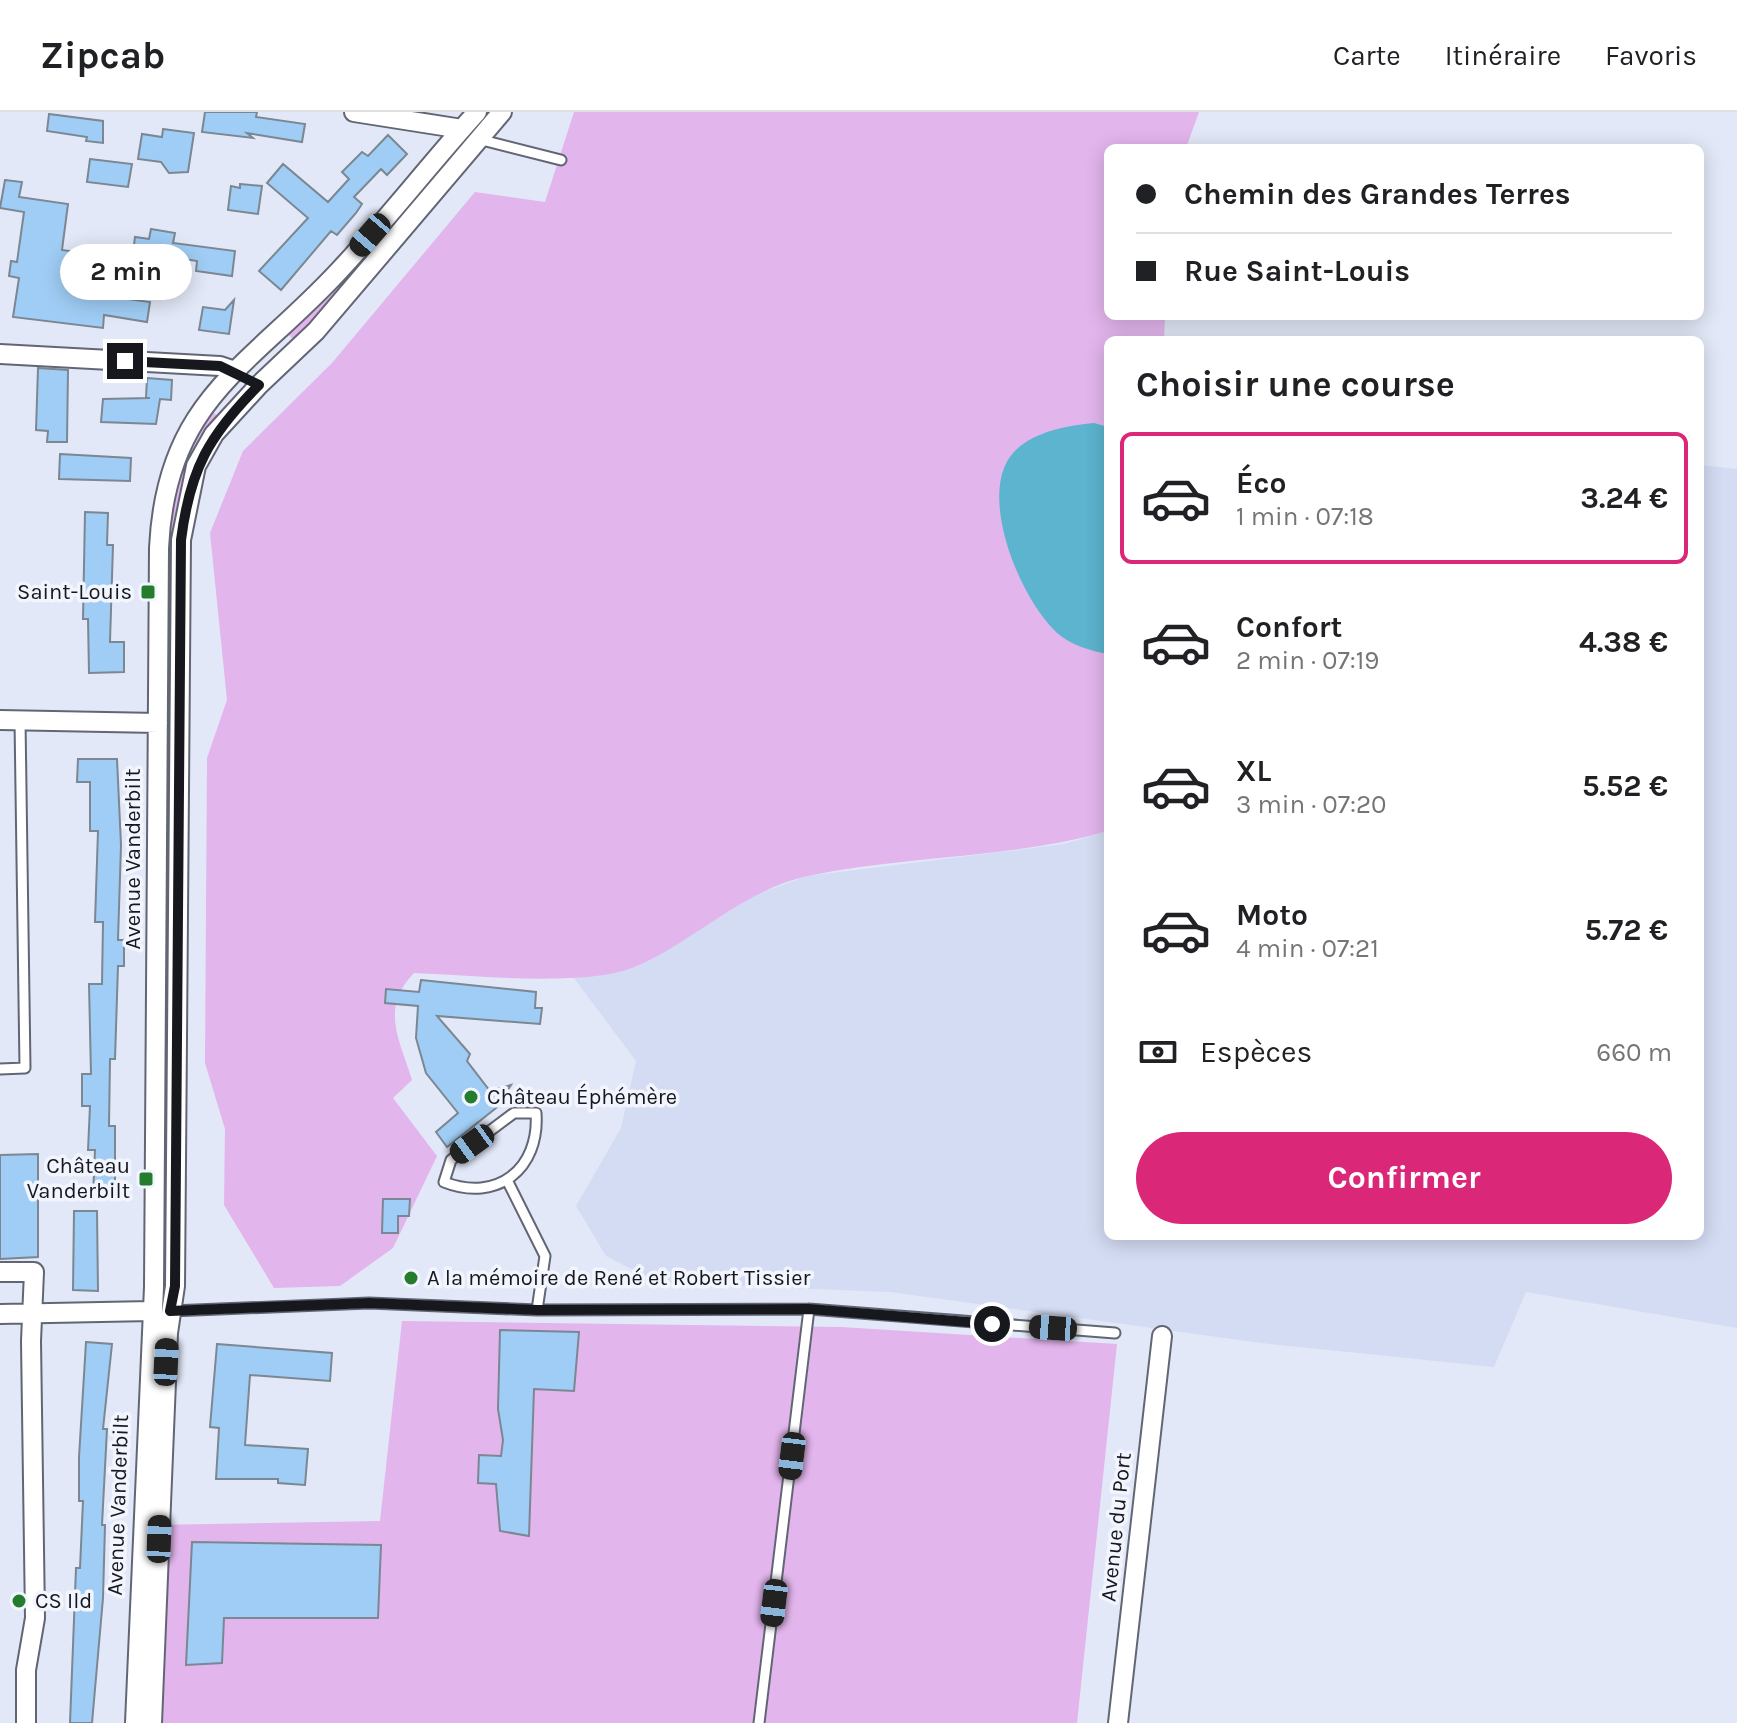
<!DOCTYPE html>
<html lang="fr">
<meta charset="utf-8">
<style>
:root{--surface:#fff;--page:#f2f2f2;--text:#202124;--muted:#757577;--line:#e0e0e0;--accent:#db2777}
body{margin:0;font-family:Karla,sans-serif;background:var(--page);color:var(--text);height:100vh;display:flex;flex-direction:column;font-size:30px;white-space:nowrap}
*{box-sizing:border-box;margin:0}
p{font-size:26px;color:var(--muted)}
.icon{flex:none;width:44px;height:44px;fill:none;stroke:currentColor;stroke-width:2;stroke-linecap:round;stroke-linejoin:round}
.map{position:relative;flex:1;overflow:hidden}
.details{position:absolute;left:1104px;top:224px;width:600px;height:904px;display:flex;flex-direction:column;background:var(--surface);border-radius:12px;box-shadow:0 4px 20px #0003}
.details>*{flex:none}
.hud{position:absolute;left:1104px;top:32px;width:600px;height:176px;border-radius:12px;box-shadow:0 4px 20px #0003;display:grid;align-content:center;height:176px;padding:0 32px;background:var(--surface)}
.end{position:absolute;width:36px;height:36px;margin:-18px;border:10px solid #16181e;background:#fff;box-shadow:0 0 0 4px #fff}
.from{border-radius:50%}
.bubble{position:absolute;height:56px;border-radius:28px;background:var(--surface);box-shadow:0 4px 20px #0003;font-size:26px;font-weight:700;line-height:56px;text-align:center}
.car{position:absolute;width:24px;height:48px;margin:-24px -12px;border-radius:10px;box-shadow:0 0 6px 2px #0007;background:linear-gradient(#222 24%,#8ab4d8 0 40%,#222 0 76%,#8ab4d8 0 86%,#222 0)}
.hud b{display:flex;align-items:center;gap:28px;height:76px;font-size:30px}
.hud b+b{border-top:2px solid var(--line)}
.hud i{width:20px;height:20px;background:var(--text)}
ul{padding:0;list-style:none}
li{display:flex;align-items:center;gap:24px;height:132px;margin:0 16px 12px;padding:0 16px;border:4px solid transparent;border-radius:12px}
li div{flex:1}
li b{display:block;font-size:30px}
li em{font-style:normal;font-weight:700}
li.active{border-color:var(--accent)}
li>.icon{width:72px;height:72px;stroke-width:1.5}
h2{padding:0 32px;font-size:36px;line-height:96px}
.pay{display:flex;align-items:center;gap:20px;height:88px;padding:0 32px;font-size:30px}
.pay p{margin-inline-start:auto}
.cta{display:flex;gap:16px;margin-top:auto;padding:16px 32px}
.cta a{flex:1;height:92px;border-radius:48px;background:var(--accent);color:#fff;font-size:32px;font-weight:700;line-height:92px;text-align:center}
header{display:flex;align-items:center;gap:48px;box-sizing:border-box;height:112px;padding:0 40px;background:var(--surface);border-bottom:2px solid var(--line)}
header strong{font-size:38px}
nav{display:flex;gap:44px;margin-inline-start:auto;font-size:28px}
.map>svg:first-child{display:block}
.built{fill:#d4dcf3}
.green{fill:#e2b5ec}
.water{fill:#5cb4ce}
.building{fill:#a0cdf5;stroke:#7b8792;stroke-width:2}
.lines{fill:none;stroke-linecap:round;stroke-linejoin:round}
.service-casing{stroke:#626674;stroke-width:13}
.minor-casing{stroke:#626674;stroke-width:22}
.service{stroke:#fff;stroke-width:9}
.minor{stroke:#fff;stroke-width:18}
.route{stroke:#16181e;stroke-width:10}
.poi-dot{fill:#237d2c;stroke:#f2f5fe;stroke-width:3}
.labels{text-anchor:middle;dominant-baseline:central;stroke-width:7;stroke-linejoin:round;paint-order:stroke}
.poi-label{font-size:22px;fill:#16181e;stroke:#f2f5fe;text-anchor:start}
.street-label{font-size:22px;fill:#16181e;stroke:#f2f5fe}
</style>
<header>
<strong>Zipcab</strong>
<nav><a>Carte</a><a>Itinéraire</a><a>Favoris</a></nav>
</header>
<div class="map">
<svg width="1737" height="1611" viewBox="0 0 1737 1611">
<rect width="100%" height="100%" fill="#e2e8f7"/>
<!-- built -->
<path class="built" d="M1700 353 1737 357V1216L1526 1180 1494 1255 1261 1231 890 1180 659 1171 606 1144 576 1094 621 1016 636 949 574 866 636 855 757 782 807 764 1064 732 1108 719V1124H1700Z"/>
<!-- green -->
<path class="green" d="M574 0H1199L1186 36H1108V204H1165L1164 228H1108V719C1011 747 907 743 808 764 743 778 696 828 637 854 588 876 471 863 414 861 380 896 399 926 412 968L393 986 437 1044 393 1136 340 1174 274 1176 224 1093 225 1017 205 951 207 646 227 588 210 421 243 339 332 251 475 80 545 90Z
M444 47 449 52 297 231 287 221Z
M209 297 219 305 195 343 175 554 164 555 165 425 170 375Z
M163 655H174L172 871 161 870Z
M161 879H173L166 1164H159Z
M402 1209 841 1215 1117 1232 1077 1611H141L151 1413 380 1409Z"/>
<!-- water -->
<path class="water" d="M1094 311 1108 315V542C1091 539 1071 533 1057 521 1022 488 986 402 1004 356 1017 322 1063 314 1094 311Z"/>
<!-- building -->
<path class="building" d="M205 0H257L256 5 305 12 302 30 247 21 253 26 202 20Z
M49 2 103 9V31L86 29 87 25 47 19Z
M163 17 194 21 188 60 169 61 161 50 138 47 142 22 162 25Z
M388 23 407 42 387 63 381 57 354 85 362 92 356 101 337 123 331 119 281 178 259 159 308 106 267 71 283 52 328 90 349 67 342 60 362 40 368 44Z
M90 47 132 52 128 75 87 70Z
M5 68 22 70 19 85 68 92 62 138 111 145 105 184 150 190 147 210 104 203 103 216 13 205 19 166 9 164 11 149 17 150 24 100 0 96Z
M240 72 262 74 258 102 228 98 231 74 240 76Z
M151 117 175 121 173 131 235 139 232 164 196 159 197 149 153 142 151 158 131 156 135 125 149 127Z
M234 188 229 222 199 218 203 195 225 198Z
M38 256 68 258 67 330H47L48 319 36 318Z
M147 266 172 268 171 288 160 287 156 312 101 310 103 287 150 286H146Z
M60 342 131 346 130 369 59 367Z
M85 400 108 401 107 433H113L110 530H124V560L89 561 88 507H83Z
M78 647H117L121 733 118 828H124V854H118L115 947H110L109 1014H115V1084L93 1083 95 1038H88L90 994H82V962H91L89 872H102L103 810H95L98 719H90V670H77Z
M421 868 536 880 535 896H542L540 912 437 904 470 942 467 949 490 979 511 973 496 996 447 1035 436 1020 458 1001 426 961 416 926 418 894 385 891 386 877 419 880Z
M38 1042V1145L0 1147V1043Z
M383 1087H410L409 1104H398V1121H382Z
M74 1099H97L98 1179 73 1178Z
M500 1218 579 1220 574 1279 534 1277 529 1424 500 1419 496 1372 478 1371 479 1343 501 1344 503 1328 498 1297Z
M86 1230 112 1232 103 1317H107L102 1413H105L103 1486 92 1611H70L76 1456H80L83 1389H79V1345Z
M217 1232 332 1241 330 1269 250 1263 245 1333 308 1337 305 1373 278 1371V1367H216L219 1316 210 1315Z
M192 1430 381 1433 378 1506H224L222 1551 186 1553Z"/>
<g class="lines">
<defs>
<path id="service" d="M478 27 561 48
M0 957 25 956 20 608
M514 1001H536C540 1057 497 1091 444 1070L451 1048Z
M507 1068 545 1144 537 1198
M171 1199 369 1191 537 1198 809 1197 1115 1221
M759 1611 809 1197"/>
<path id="minor" d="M354 0 462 17
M0 242 220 254 235 259
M0 608 158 611
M0 1160H34L31 1229 35 1506 26 1558V1611
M0 1202 151 1199
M135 1611 154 1175 159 436C166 288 247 257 337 161 386 109 429 53 477 0
M152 1611 168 1221 175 1174 181 428 196 354 214 322 259 273 316 219 502 0
M1118 1611 1162 1224"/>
</defs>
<!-- service casing -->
<use href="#service" class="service-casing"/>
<!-- minor casing -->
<use href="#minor" class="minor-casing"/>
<!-- service -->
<use href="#service" class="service"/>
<!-- minor -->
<use href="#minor" class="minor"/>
</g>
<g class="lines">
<!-- route -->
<path class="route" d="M125 249 220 254 259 273C209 323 190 357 181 428L175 1174 170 1199 369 1191 537 1198 809 1197 992 1212"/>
</g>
<!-- markers -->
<g class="poi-dot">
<rect x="140" y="472" width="16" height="16" rx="4"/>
<circle cx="471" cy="985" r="8"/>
<rect x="138" y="1059" width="16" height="16" rx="4"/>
<circle cx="411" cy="1166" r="8"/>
<circle cx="19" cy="1489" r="8"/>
</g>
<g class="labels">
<!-- poi labels -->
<g class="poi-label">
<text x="132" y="480" text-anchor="end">Saint-Louis</text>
<text x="487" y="985">Château Éphémère</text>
<text x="130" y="1054" text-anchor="end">Château<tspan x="130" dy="25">Vanderbilt</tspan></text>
<text x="427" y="1166">A la mémoire de René et Robert Tissier</text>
<text x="35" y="1489">CS Ild</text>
</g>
<!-- street labels -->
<g class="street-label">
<text transform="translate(133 747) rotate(-90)">Avenue Vanderbilt</text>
<text transform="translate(118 1393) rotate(-88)">Avenue Vanderbilt</text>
<text transform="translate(1116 1415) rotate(-84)">Avenue du Port</text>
</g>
</g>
</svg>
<i class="end from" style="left:992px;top:1212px"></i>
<i class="end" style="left:125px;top:249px"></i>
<div class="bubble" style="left:60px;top:132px;width:132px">2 min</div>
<i class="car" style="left:370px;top:123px;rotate:221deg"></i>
<i class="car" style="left:472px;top:1032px;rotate:234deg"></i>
<i class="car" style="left:1053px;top:1216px;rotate:274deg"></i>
<i class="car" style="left:166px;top:1250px;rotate:3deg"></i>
<i class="car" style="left:792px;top:1344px;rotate:187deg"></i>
<i class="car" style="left:159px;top:1427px;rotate:2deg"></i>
<i class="car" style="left:774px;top:1491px;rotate:187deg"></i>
<div class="hud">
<b><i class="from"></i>Chemin des Grandes Terres</b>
<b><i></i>Rue Saint-Louis</b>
</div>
<section class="details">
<h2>Choisir une course</h2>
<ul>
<li class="active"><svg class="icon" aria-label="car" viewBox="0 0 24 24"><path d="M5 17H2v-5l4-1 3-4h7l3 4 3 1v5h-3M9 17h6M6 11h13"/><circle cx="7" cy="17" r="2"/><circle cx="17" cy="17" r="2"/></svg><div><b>Éco</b><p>1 min · 07:18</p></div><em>3.24 €</em></li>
<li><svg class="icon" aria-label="car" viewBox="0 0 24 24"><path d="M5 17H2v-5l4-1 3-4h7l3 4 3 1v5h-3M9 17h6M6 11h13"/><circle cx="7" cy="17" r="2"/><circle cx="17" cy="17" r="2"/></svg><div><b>Confort</b><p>2 min · 07:19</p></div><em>4.38 €</em></li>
<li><svg class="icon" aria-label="car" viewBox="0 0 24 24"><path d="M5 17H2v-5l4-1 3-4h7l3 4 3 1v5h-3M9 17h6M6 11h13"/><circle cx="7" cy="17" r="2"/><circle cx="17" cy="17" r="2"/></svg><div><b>XL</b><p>3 min · 07:20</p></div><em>5.52 €</em></li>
<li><svg class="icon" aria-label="car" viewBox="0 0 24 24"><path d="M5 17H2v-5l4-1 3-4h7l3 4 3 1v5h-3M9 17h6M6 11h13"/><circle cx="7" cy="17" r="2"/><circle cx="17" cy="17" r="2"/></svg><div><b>Moto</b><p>4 min · 07:21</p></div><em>5.72 €</em></li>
</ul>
<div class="pay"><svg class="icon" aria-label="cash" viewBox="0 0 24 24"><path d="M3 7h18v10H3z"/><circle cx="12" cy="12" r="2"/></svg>Espèces<p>660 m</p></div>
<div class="cta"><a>Confirmer</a></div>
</section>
</div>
